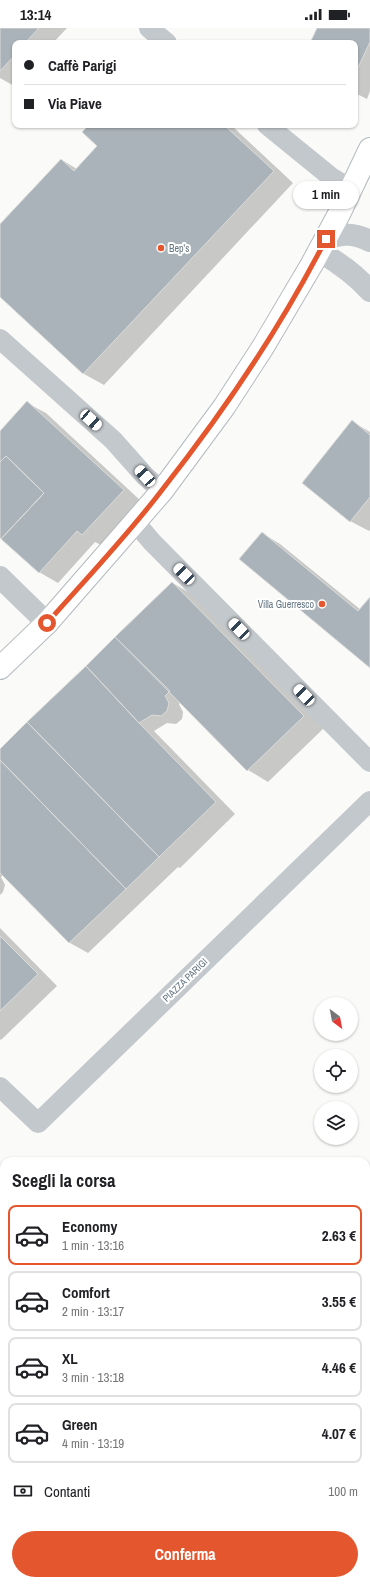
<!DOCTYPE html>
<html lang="it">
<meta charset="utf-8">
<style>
:root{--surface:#fff;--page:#f2f2f2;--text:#202124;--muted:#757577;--line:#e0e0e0;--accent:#e4572e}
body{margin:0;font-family:"Archivo Narrow",sans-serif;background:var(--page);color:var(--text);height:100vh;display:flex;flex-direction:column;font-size:15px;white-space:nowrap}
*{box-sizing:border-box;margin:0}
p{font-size:13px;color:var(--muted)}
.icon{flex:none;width:22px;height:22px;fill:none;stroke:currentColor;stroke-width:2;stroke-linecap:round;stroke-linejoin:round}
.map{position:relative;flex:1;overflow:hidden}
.panel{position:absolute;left:0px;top:1129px;width:370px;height:428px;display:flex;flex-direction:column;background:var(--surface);border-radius:12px 12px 0 0;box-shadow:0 1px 3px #0004}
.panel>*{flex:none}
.guide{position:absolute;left:12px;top:12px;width:346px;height:88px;border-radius:8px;box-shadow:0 1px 3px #0004;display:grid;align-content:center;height:88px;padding:0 12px;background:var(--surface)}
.needle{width:26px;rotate:148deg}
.controls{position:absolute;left:314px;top:969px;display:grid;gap:8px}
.controls a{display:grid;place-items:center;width:44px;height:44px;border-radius:50%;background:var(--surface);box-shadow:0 1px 3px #0004;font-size:20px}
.end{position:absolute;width:18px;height:18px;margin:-9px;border:5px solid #e4572e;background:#fff;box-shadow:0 0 0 2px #fff}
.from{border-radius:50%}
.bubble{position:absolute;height:28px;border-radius:14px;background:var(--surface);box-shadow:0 1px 3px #0004;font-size:13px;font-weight:700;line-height:28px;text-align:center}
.car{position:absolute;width:12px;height:24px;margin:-12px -6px;border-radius:5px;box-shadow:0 0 3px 1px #0007;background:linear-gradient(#fff 24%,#345 0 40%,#fff 0 76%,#345 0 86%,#fff 0)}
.guide b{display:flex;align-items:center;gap:14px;height:38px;font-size:15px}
.guide b+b{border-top:1px solid var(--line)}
.guide i{width:10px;height:10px;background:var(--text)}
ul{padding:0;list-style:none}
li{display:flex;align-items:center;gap:12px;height:60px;margin:0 8px 6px;padding:0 4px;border:2px solid var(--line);border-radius:8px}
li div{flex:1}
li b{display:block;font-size:15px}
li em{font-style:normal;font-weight:700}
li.on{border-color:var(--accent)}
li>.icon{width:36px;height:36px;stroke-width:1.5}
h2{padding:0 12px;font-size:18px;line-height:48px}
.pay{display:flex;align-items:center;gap:10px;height:44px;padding:0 12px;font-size:15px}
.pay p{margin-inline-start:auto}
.cta{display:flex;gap:8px;margin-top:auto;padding:8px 12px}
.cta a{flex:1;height:46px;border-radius:24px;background:var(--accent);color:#fff;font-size:16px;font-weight:700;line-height:46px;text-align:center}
.status{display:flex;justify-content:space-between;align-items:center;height:28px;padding:0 20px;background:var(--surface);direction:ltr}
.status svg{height:11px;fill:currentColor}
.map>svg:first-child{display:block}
.shadow{fill:#0003}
.building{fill:#aab3b9;stroke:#dcdcda}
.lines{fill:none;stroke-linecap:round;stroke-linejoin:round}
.secondary-casing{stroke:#b3babf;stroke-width:24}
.lane{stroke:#c3c8cc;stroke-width:20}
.street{stroke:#c3c8cc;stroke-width:22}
.secondary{stroke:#fff;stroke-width:22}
.route{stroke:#e4572e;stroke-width:5}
.poi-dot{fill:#e4572e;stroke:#fff;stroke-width:1.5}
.labels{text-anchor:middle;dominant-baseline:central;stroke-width:4;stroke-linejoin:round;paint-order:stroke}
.poi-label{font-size:10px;fill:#657683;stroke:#fff;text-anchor:start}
.street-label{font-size:10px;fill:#657683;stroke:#fff}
</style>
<div class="status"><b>13:14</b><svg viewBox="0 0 49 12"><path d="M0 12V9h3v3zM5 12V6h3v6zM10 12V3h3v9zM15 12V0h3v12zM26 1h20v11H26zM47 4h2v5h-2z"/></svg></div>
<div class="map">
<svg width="370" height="1557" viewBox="0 0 370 1557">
<rect width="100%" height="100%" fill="#fafaf8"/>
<!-- shadow -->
<path class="shadow" d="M0 0H67L53 15H15L14 58 0 50Z
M318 0H370V63L367 71 355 65V15H311Z
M90 97H231L293 155 104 357 84 346 0 267V198L62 132 77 141 99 118Z
M27 375 46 385 141 473 101 517 95 514 58 555 39 544 0 508V404Z
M353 394 370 404V502L369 503 350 493Z
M262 505 280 516 361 582 370 571V638Z
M173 555 193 567 324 700 268 754 248 742 181 674 179 676 183 684 182 691 176 696 167 695 154 703 235 786 180 840 178 839 88 925 70 915 4 846 1 849 5 857 3 864 0 867V723Z
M0 900 57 958 1 1012 0 1011Z"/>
<!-- building -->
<path class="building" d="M0 0H39L25 15H15V27L0 43Z
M317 0H370V14L355 46V15H310Z
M89 97H224L274 143 83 346 0 269V196L61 131 74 143 97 118 82 104Z
M27 373 124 462 82 507 77 503 39 545 1 511 44 465 6 428 0 434V403Z
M352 392 370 407V469L350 494 302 455Z
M6 428 44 465 1 511 0 510V434Z
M262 504 358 583 370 569V640L239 531Z
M172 554 304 688 247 743 115 609Z
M115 609 170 663 165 668 169 675 167 683 161 688 152 687 139 695 86 638Z
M86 638 139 695 216 774 159 829 27 694Z
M27 694 159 829 126 861 0 732V721Z
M0 732 126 861 69 915 0 845Z
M0 908 38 946 0 983Z"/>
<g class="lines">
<defs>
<path id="secondary" d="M0 640 47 595 135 494 162 463 224 379 263 319 312 236 339 186 370 121"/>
</defs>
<!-- secondary casing -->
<use href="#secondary" class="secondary-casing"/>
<!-- lane -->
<path class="lane" d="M149 0 167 15
M267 97 331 149 351 161
M0 311 113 412 145 448 162 463
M135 494 152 514 370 734
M0 1059 38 1095 370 773"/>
<!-- street -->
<path class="street" d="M326 211C342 205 355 205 370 213
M319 223C339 235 355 246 370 263
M0 549 47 595"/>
<!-- secondary -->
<use href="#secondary" class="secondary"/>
</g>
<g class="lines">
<!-- route -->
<path class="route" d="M47 595C86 551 127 508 162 462 222 386 282 297 326 211"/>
</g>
<!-- markers -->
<g class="poi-dot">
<circle cx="161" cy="220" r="4"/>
<circle cx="322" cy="576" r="4"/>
</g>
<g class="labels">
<!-- poi labels -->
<g class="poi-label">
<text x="169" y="220">Bep's</text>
<text x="314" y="576" text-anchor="end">Villa Guerresco</text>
</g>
<!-- street labels -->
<g class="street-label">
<text transform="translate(185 952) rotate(-44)">PIAZZA PARIGI</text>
</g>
</g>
</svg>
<div class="controls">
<a><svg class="needle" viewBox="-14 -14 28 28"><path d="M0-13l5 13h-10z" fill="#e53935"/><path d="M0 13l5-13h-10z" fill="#757577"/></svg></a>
<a><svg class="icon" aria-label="locate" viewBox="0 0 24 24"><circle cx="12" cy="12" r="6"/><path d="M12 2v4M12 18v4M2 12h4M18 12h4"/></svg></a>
<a><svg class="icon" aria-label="layers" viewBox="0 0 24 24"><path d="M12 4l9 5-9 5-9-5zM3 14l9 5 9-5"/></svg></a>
</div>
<i class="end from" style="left:47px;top:595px"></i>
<i class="end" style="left:326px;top:211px"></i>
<div class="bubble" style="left:293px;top:153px;width:66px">1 min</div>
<i class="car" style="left:91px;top:392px;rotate:132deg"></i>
<i class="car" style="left:145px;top:448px;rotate:318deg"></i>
<i class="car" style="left:184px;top:546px;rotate:315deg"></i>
<i class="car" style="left:239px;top:601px;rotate:316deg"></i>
<i class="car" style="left:304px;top:667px;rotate:316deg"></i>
<div class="guide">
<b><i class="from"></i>Caffè Parigi</b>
<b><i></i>Via Piave</b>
</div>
<section class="panel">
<h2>Scegli la corsa</h2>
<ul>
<li class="on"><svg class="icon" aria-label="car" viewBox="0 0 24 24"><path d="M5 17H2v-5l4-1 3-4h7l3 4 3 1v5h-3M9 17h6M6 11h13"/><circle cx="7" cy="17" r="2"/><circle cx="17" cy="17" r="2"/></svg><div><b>Economy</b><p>1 min · 13:16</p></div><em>2.63 €</em></li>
<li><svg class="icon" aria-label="car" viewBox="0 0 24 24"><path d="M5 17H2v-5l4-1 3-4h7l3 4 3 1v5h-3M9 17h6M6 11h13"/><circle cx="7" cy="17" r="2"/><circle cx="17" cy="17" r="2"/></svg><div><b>Comfort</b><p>2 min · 13:17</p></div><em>3.55 €</em></li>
<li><svg class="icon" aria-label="car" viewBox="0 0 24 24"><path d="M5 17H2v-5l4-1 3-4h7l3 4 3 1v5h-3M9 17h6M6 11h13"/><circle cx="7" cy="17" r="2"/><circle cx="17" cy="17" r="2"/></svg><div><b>XL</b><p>3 min · 13:18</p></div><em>4.46 €</em></li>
<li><svg class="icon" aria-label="car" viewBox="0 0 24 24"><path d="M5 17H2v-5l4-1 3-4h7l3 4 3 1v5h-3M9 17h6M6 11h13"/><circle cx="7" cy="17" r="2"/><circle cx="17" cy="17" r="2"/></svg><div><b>Green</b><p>4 min · 13:19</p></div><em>4.07 €</em></li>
</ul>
<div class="pay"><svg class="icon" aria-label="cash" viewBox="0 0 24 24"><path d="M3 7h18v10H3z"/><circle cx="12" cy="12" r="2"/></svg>Contanti<p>100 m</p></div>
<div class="cta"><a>Conferma</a></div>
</section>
</div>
